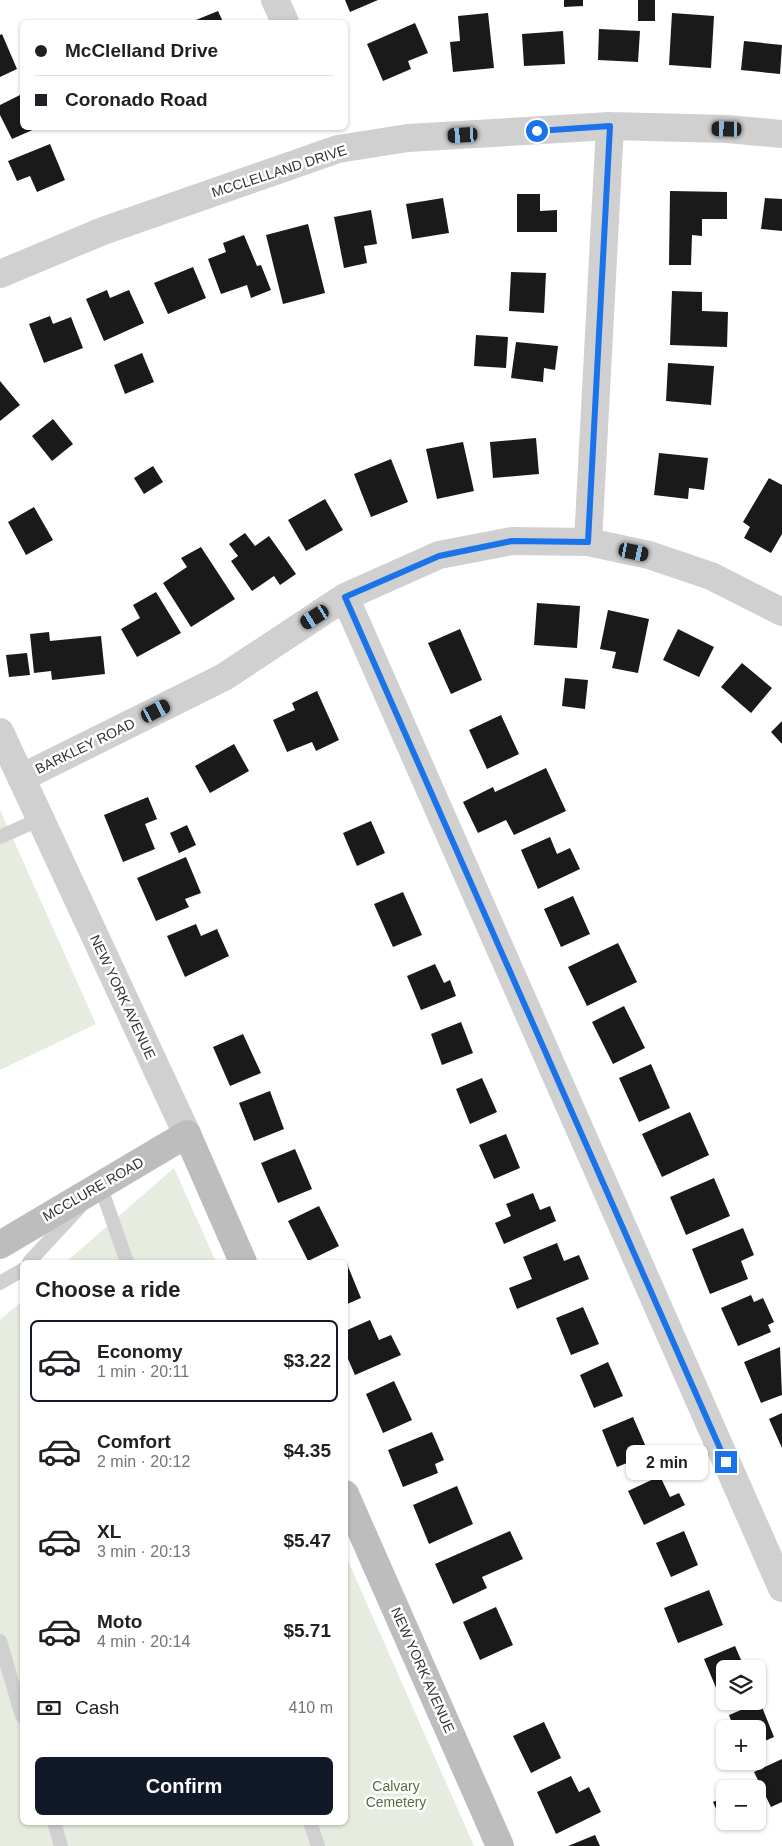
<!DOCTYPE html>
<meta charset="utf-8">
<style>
:root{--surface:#fff;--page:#f6f6f6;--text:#202124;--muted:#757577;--line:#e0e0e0;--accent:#111827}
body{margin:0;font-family:Helvetica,sans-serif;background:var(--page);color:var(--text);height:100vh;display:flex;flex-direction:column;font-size:19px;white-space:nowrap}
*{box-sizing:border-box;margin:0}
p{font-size:16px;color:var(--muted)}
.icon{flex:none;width:28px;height:28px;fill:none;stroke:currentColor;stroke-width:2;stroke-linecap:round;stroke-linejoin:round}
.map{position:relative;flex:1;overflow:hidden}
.details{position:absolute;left:20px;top:1260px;width:328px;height:565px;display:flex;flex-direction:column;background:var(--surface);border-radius:8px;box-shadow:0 1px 4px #0004}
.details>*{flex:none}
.banner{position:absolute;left:20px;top:20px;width:328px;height:110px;border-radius:8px;box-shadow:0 1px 4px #0004;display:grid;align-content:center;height:110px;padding:0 15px;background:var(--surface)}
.fabs{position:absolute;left:716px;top:1660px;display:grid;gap:10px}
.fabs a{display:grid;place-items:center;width:50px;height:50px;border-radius:8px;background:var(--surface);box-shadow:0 1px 4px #0004;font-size:25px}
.end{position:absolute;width:22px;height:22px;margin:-11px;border:6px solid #1a73e8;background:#fff;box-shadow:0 0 0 2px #fff}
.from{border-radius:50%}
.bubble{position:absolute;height:35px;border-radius:8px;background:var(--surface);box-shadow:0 1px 4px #0004;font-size:16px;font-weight:800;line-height:35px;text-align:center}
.car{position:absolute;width:15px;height:30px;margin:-15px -8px;border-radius:6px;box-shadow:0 0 4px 1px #0007;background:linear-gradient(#222 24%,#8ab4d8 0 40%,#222 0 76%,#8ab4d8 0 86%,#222 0)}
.banner b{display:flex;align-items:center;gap:18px;height:48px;font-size:19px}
.banner b+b{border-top:1px solid var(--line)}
.banner i{width:12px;height:12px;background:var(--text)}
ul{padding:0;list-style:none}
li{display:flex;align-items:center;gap:15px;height:82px;margin:0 10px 8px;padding:0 5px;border:2px solid transparent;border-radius:8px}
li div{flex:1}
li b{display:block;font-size:19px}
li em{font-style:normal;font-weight:800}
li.current{border-color:var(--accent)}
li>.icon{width:45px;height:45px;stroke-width:1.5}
h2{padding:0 15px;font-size:22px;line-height:60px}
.pay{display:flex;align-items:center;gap:12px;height:55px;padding:0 15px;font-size:19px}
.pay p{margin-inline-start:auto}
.button{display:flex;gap:10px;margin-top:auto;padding:10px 15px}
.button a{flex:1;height:58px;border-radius:8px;background:var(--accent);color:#fff;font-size:20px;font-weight:800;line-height:58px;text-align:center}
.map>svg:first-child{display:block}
.green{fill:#e6ecdf}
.building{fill:#1a1a1a}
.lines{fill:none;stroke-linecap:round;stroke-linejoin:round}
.lane{stroke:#d0d0d0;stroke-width:14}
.street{stroke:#d0d0d0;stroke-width:28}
.secondary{stroke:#bdbdbd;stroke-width:28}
.route{stroke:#1a73e8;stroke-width:6}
.labels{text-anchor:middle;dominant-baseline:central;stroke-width:5;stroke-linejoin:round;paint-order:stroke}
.street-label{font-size:14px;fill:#333;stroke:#fff}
.park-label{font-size:14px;fill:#56703f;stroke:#fff}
</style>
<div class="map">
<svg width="782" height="1846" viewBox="0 0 782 1846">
<rect width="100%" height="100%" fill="#fff"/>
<!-- green -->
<path class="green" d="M0 810 96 1024 0 1070Z
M174 1168 216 1262H66Z
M22 1301V1822H345V1554L474 1846H0V1320Z"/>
<!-- building -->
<path class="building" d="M345 0H378L350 12Z
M564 0H583V6L564 7Z
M638 0H655V21H638Z
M218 11 223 22H191Z
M488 13 494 68 453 72 450 42 460 41 458 16Z
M672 13 714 16 711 68 669 65Z
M415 23 428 53 408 61 411 69 383 81 367 44Z
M599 29 640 31 638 62 598 60Z
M563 31 565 64 524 66 522 34Z
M2 34 17 69 0 77V35Z
M744 41 782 45 780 74 741 70Z
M22 94V128H37L12 139 0 115V105Z
M50 144 65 180 37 192 30 176 17 181 8 161Z
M670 191 727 192V219H702V236L692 235 691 265H669Z
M517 194H540V211L557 210V232H517Z
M443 198 449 233 412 239 406 204Z
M765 198 782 199V231L761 229Z
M371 210 377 244 364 246 367 263 344 268 334 217Z
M308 224 325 293 283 304 266 235Z
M244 235 257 266 261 265 271 290 251 298 247 285 221 294 208 259 226 252 223 243Z
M193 267 206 298 168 314 154 283Z
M511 272 546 273 544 313 509 311Z
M107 290 110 298 129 290 144 323 104 341 86 299Z
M672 291 702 292V311L728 312 727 347 670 345Z
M50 316 53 324 71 317 83 348 44 363 29 324Z
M476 335 508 337 506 368 474 366Z
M516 342 558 346 555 370 544 368 543 382 511 378Z
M142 353 154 382 125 394 114 365Z
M668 363 714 366 711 405 666 401Z
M0 381 20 405 0 421Z
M53 419 73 444 52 461 32 436Z
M536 438 539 474 493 478 490 442Z
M463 442 474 491 437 499 426 449Z
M659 453 708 458 704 490 689 488 688 499 654 495Z
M391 459 408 502 371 517 354 474Z
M153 466 163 482 144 494 134 478Z
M769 478 782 485V534L771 553 744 538 750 527 743 522Z
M325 499 343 530 306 551 288 520Z
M34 507 53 540 26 555 8 522Z
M245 533 255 546 269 536 296 574 280 585 274 576 252 591 231 561 238 556 229 544Z
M201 547 235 599 191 627 163 583 187 567 181 558Z
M156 592 181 633 137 657 121 629 140 618 133 605Z
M537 603 580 606 577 648 534 645Z
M608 610 649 619 638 673 612 668 616 652 600 649Z
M460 629 482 680 451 694 428 643Z
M678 629 714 647 699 677 663 660Z
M49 632 50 641 101 636 105 674 52 680 51 671 34 673 30 634Z
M27 653 30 675 9 677 6 655Z
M742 663 772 688 751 713 721 687Z
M565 678 588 680 585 709 562 706Z
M317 691 339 740 316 751 312 742 287 752 273 720 295 710 292 703Z
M501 715 519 754 487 769 469 730Z
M782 721V744L771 732Z
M234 744 249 771 210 793 195 766Z
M546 768 566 811 514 835 506 820 478 833 463 802 493 787 495 792Z
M148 797 157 819 145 824 155 849 123 862 104 815Z
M371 821 385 853 357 866 343 833Z
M187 825 196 845 179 853 170 833Z
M550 837 557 854 570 848 580 869 538 889 521 850Z
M186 857 201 893 185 899 189 907 156 921 137 878Z
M403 892 422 935 393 947 374 904Z
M573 896 590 934 561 947 544 909Z
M196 924 201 936 217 929 229 956 185 977 167 936Z
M618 943 637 982 587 1006 568 967Z
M435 964 444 983 450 980 456 996 421 1010 407 976Z
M624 1006 645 1048 613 1064 592 1022Z
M461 1022 473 1053 442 1065 431 1034Z
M243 1034 261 1073 230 1086 213 1047Z
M651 1064 670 1108 639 1122 619 1078Z
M482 1078 497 1112 470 1124 456 1089Z
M270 1091 284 1129 254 1141 239 1103Z
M690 1112 709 1155 662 1177 642 1134Z
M506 1134 520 1168 494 1179 479 1145Z
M295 1149 312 1189 278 1203 261 1163Z
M714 1178 730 1216 686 1235 670 1197Z
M533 1193 540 1210 550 1206 556 1221 504 1244 495 1223 511 1216 506 1204Z
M319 1206 339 1246 308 1261 288 1221Z
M743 1228 754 1255 741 1261 748 1279 710 1294 692 1249Z
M557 1243 564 1261 579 1255 589 1279 517 1309 509 1288 532 1279 523 1257Z
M347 1264 361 1298 345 1305V1265Z
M751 1295 754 1302 763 1298 774 1322 768 1325 771 1332 738 1346 721 1308Z
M583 1307 599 1344 571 1355 556 1318Z
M370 1320 379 1340 391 1335 401 1355 355 1375 345 1352V1331Z
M780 1347 782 1395 761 1403 744 1362Z
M608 1362 623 1396 594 1408 580 1375Z
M394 1381 412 1420 383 1433 366 1394Z
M782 1413V1448L769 1419Z
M633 1417 649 1454 617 1467 602 1430Z
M432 1432 444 1460 435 1464 438 1473 403 1487 388 1450Z
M660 1476 670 1497 679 1493 685 1505 644 1525 628 1491Z
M457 1486 473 1524 429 1544 413 1505Z
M510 1531 523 1559 482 1577 487 1588 453 1604 435 1564Z
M684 1531 698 1565 671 1577 656 1543Z
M709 1590 723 1625 678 1643 664 1608Z
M496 1607 513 1645 480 1660 463 1622Z
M735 1646 745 1669H725V1692L719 1695 704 1659Z
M760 1702 774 1737 758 1744V1729H734L729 1715Z
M544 1722 561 1758 531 1773 513 1736Z
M782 1759V1802L771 1807 754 1772Z
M571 1776 579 1792 589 1787 601 1812 556 1834 537 1792Z
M725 1797V1821H744L725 1829 713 1802Z
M595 1835 600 1846H568Z"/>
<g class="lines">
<!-- lane -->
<path class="lane" d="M0 837 40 819
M98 1187 100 1185 127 1262
M29 1262 80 1207
M0 1283 22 1270
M0 1641 22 1716
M54 1822 61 1846
M310 1822 318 1846"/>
<!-- street -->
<path class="street" d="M275 0 285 22
M0 274 103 231 338 149 408 138 610 126 727 129 782 134
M588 542 610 126
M345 597 782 1588
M0 732 187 1134
M21 778 224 677 345 597 439 555 512 541 588 542 649 555 711 576 782 612"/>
<!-- secondary -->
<path class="secondary" d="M0 1245 187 1134 243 1262
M345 1494 500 1846"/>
</g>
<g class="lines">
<!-- route -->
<path class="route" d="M537 131 610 126 588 542 512 541 439 556 345 597 726 1462"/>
</g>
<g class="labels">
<!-- street labels -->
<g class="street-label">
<text transform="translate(279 171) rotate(-18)">MCCLELLAND DRIVE</text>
<text transform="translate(85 746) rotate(-26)">BARKLEY ROAD</text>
<text transform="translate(123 997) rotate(65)">NEW YORK AVENUE</text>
<text transform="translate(93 1189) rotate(-30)">MCCLURE ROAD</text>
<text transform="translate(423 1670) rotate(66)">NEW YORK AVENUE</text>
</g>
<!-- park labels -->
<g class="park-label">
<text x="396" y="1786">Calvary<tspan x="396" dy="16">Cemetery</tspan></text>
</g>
</g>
</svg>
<div class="fabs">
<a><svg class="icon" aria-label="layers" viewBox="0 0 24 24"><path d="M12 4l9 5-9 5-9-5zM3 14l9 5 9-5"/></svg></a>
<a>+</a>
<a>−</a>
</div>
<i class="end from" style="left:537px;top:131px"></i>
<i class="end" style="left:726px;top:1462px"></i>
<div class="bubble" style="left:626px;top:1445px;width:82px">2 min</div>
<i class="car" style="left:727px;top:129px;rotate:271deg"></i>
<i class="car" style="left:463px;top:135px;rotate:267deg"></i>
<i class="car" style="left:634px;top:552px;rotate:102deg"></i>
<i class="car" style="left:315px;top:617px;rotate:237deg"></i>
<i class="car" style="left:156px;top:711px;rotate:63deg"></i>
<div class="banner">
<b><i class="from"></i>McClelland Drive</b>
<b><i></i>Coronado Road</b>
</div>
<section class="details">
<h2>Choose a ride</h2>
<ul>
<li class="current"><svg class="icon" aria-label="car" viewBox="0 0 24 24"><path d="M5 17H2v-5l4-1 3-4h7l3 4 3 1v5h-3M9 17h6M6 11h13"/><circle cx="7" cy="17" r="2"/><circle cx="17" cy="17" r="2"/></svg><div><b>Economy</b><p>1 min · 20:11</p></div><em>$3.22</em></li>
<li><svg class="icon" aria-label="car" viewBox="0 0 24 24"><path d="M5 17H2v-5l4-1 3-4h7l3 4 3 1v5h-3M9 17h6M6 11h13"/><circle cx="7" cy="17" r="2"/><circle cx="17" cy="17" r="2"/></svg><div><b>Comfort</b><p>2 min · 20:12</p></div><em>$4.35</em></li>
<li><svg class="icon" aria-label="car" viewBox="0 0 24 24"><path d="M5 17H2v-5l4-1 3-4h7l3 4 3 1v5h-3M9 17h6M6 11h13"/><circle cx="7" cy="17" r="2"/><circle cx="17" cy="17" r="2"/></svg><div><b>XL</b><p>3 min · 20:13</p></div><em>$5.47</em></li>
<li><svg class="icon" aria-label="car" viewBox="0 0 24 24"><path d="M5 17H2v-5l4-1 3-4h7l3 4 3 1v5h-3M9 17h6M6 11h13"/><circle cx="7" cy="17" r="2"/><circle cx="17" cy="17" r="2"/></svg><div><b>Moto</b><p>4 min · 20:14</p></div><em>$5.71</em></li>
</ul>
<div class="pay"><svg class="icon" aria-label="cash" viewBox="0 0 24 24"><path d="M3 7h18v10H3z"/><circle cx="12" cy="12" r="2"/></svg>Cash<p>410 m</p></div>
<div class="button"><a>Confirm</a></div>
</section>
</div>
